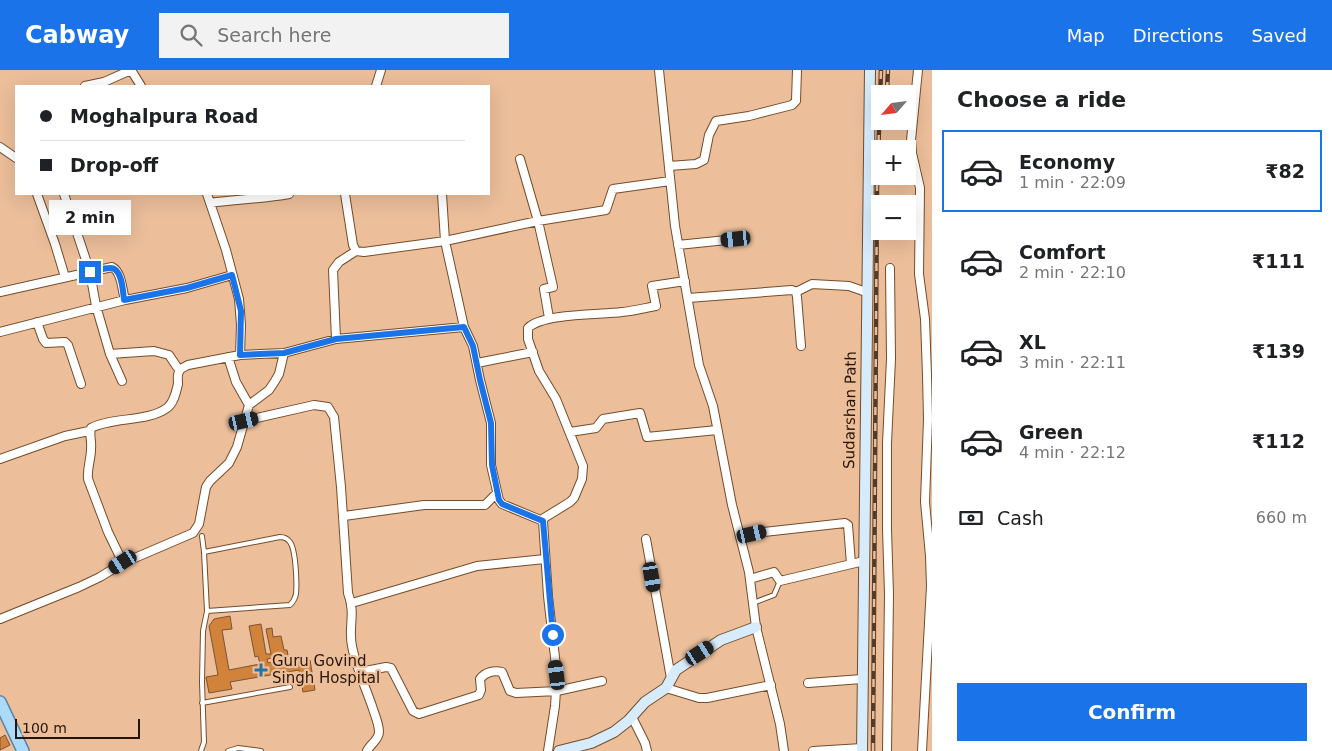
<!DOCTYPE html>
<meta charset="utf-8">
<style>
:root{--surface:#fff;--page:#f2f2f2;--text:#202124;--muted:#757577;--line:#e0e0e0;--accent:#1a73e8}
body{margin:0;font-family:"DejaVu Sans",sans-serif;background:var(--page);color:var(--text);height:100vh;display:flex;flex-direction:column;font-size:19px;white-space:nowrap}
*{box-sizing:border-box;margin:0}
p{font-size:16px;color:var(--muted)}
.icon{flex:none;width:28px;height:28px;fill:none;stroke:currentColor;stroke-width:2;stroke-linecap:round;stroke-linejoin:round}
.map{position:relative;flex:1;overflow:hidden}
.side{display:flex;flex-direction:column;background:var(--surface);width:400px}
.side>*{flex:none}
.hud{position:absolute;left:15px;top:15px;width:475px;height:110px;border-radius:0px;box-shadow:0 5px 20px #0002;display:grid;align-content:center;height:110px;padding:0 25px;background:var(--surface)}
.needle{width:32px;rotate:242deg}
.controls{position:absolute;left:871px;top:15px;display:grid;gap:10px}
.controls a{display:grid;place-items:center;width:45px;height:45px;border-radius:0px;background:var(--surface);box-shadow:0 5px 20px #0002;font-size:25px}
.scale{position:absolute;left:15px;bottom:12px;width:125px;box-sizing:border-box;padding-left:5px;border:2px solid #271608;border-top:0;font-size:14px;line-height:18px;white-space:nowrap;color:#271608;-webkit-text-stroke:4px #ecbe9a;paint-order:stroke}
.end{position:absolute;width:22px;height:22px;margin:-11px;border:6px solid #1a73e8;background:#fff;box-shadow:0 0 0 2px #fff}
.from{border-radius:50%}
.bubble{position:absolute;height:35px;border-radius:0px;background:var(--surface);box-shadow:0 5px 20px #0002;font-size:16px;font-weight:700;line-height:35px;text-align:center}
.car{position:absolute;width:15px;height:30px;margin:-15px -8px;border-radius:6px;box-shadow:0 0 4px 1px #0007;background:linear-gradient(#222 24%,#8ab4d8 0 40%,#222 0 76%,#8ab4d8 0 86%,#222 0)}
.hud b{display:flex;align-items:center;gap:18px;height:48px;font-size:19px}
.hud b+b{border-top:1px solid var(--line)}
.hud i{width:12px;height:12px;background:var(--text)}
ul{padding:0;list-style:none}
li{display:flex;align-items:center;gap:15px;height:82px;margin:0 10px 8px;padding:0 15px;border:2px solid transparent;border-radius:0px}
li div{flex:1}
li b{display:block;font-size:19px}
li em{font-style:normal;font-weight:700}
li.current{border-color:var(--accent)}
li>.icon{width:45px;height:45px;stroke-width:1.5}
h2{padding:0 25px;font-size:22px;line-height:60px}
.pay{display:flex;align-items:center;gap:12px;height:55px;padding:0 25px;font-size:19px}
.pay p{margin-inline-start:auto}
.primary-button{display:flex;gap:10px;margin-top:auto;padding:10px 25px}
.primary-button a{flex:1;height:58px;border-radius:0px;background:var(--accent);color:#fff;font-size:20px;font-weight:700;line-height:58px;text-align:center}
header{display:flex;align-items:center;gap:30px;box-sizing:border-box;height:70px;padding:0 25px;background:var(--accent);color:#fff}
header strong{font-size:24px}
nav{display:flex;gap:28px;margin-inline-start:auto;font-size:18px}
.search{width:350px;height:45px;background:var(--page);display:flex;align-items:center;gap:12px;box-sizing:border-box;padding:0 18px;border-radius:0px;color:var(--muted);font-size:19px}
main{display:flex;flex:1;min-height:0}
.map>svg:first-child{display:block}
.building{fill:#d2833b;stroke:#7b5332}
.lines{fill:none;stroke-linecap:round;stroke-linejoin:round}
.lane-casing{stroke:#744d2b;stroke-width:6}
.street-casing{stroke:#744d2b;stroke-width:10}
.secondary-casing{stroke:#744d2b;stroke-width:12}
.primary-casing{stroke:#5a85a3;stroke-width:14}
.lane{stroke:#fff;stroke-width:4}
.street{stroke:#fff;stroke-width:8}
.secondary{stroke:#d6ecfc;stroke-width:10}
.primary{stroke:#acdafa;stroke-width:11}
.rail-casing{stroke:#533b29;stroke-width:4.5}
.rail{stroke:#ecbe9a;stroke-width:2.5;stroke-dasharray:8;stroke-linecap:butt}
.route{stroke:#1a73e8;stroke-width:6}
.poi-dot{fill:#2274a5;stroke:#ecbe9a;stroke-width:2}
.labels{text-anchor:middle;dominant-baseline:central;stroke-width:4.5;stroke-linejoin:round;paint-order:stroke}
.street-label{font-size:15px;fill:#271608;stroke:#ecbe9a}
.poi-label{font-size:15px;fill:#271608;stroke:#ecbe9a;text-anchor:start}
</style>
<header>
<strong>Cabway</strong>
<div class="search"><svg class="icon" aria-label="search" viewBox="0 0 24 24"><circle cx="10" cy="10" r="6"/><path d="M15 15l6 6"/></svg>Search here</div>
<nav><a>Map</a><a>Directions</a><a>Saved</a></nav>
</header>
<main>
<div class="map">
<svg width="932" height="681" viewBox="0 0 932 681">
<rect width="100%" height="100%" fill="#ecbe9a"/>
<!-- building -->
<path class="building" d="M230 546 232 559 222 560 229 600 260 594 258 586 255 587 249 556 261 554 266 584H271L266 559 272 558 273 567 281 566 284 580H287L288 585 267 589 268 593 301 587V592L310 590 315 620 303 622 299 600 230 612 232 619 209 623 206 607 218 605 209 556 214 549Z
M5 665 10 675 0 680V668Z"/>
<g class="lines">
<defs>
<path id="lane" d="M202 466 204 482
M753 533 774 525 780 511
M202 633 290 617
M201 681 204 672 202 612 203 561 207 541 204 482 280 467C284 467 287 468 290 472 296 480 297 514 296 524 295 529 293 532 290 535L207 541
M228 681 238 678 261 681"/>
<path id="street" d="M131 0 141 16
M659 0 675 156 699 295 713 336 732 435 749 502 756 557 780 654 784 681
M918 0 911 70 912 83 920 118 919 204 925 249 927 305 928 349 925 432 930 486 931 516 922 681
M85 16 104 12 131 0
M376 16 381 0
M0 77 16 88
M520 89 538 151 553 217 544 219 549 248
M669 96 696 94 704 90 709 65 716 51 749 46 792 35 796 31 797 0
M37 124 55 174 65 207
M64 124 90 202 96 236 110 284 122 311
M442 124 445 171 538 151 606 140 613 119 670 111
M210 133C237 129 263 129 289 124
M678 175 736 169
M0 222 112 197C122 202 122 220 125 230
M796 222 812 214 849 216 866 222
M688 228 792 220 796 222 797 227 801 276
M37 252 43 269 46 273 65 272 68 275 81 314
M464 257 473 276 480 310 491 353V395L499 430 502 434 543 451
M0 262 125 230 187 218 232 205
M336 269 333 200 339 192 356 181
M284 283 336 269 464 257 445 171 364 182 356 181 353 175 345 124
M110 284 154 281 169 285 177 297
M228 287 236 312 249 335
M477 293 533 282
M244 351 314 335 328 337 334 347 341 417 348 523C356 544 348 557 352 576 356 597 365 616 372 636 374 643 379 653 379 662 379 670 370 674 367 681
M570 362 596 358 603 349 640 343 647 367 717 360
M0 389 65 366 89 361
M344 446 424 435H485L497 423
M740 467 764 462 845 453 848 455 851 494
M646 469 671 608
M123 493 108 462 88 409C87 398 91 389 91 379 92 372 89 365 91 358 112 347 148 352 167 338 174 333 176 322 178 314 178 310 177 305 179 302 180 298 185 297 188 295L240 285
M750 509 774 502 780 511 864 491
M352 533 477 496 545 489
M0 549 79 517 100 507 123 493 193 463 199 454 206 417 210 411 229 393 237 377 249 335 269 320 275 311 279 304 284 283 240 285 241 255 239 229 226 180 207 124
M360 602 386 597 391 598 413 641 419 644 479 625 481 620 480 609C485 602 494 600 502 602L510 621 516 623 557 621 602 611
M808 613 862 609
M666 618 699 628H707L771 615
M632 647 645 673 647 681
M548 681 555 636 557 605 548 526 543 451 544 448 570 432 574 428 582 409 583 396 556 329 539 301 528 269V258C543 243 600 245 622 242 633 241 645 238 656 236L652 216 685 211
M813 681 862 678
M887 681 889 524 887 459V373L891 289 890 198"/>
<path id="secondary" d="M559 681 591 673 614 662 628 651 645 632 666 618 676 600 721 570 756 557
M862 681 870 0"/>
<path id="primary" d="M0 632 23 681"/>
</defs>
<!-- lane casing -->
<use href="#lane" class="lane-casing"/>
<!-- street casing -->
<use href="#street" class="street-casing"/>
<!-- secondary casing -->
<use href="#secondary" class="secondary-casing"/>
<!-- primary casing -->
<use href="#primary" class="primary-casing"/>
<!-- lane -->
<use href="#lane" class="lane"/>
<!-- street -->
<use href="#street" class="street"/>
<!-- secondary -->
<use href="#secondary" class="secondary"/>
<!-- primary -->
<use href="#primary" class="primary"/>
<defs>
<path id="rail" d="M887 20 888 0
M873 681 877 117 881 0"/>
</defs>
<!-- rail casing -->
<use href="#rail" class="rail-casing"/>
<!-- rail -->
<use href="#rail" class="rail"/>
</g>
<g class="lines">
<!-- route -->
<path class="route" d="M90 202C96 201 104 198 110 198 122 197 123 221 124 230L187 218 232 205 241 241 240 285 284 283 336 269 464 257 473 276 480 310 491 353 492 395 499 430 502 434 543 451 553 565"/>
</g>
<!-- markers -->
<path class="poi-dot" d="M258.5 592.5h5v5h5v5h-5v5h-5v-5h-5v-5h5z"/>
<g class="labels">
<!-- street labels -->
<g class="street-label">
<text transform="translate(850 340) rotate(-89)">Sudarshan Path</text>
</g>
<!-- poi labels -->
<g class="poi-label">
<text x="272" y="591">Guru Govind<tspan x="272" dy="17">Singh Hospital</tspan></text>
</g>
</g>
</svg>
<div class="controls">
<a><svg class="needle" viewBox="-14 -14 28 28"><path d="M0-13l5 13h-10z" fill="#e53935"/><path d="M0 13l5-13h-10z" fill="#757577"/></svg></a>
<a>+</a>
<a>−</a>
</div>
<div class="scale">100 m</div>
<i class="end from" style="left:553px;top:565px"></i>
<i class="end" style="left:90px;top:202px"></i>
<div class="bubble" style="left:49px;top:130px;width:82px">2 min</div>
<i class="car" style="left:736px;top:169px;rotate:264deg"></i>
<i class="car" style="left:244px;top:351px;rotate:77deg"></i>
<i class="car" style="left:752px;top:464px;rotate:77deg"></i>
<i class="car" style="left:123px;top:492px;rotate:237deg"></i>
<i class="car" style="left:652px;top:507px;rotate:170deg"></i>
<i class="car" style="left:700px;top:583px;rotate:57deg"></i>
<i class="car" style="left:557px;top:605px;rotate:353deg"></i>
<div class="hud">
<b><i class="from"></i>Moghalpura Road</b>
<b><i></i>Drop-off</b>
</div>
</div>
<section class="side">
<h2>Choose a ride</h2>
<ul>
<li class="current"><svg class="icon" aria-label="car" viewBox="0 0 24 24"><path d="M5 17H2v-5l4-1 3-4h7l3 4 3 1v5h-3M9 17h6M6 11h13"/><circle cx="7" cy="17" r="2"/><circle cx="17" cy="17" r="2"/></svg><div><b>Economy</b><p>1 min · 22:09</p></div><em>₹82</em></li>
<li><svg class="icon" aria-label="car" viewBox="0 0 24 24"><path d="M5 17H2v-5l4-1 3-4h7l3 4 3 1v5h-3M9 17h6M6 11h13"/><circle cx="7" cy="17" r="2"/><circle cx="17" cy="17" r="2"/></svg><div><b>Comfort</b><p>2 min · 22:10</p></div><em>₹111</em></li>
<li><svg class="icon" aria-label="car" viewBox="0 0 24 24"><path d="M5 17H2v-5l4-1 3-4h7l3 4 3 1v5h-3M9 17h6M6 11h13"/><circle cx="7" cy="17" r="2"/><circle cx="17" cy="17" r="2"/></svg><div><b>XL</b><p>3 min · 22:11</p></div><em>₹139</em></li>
<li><svg class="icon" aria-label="car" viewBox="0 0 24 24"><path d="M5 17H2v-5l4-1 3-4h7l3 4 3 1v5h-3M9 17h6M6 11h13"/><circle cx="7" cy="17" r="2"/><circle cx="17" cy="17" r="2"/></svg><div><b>Green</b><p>4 min · 22:12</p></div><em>₹112</em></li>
</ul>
<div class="pay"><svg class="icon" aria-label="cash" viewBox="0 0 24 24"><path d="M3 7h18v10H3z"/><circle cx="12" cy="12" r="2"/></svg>Cash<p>660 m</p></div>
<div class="primary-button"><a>Confirm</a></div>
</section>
</main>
